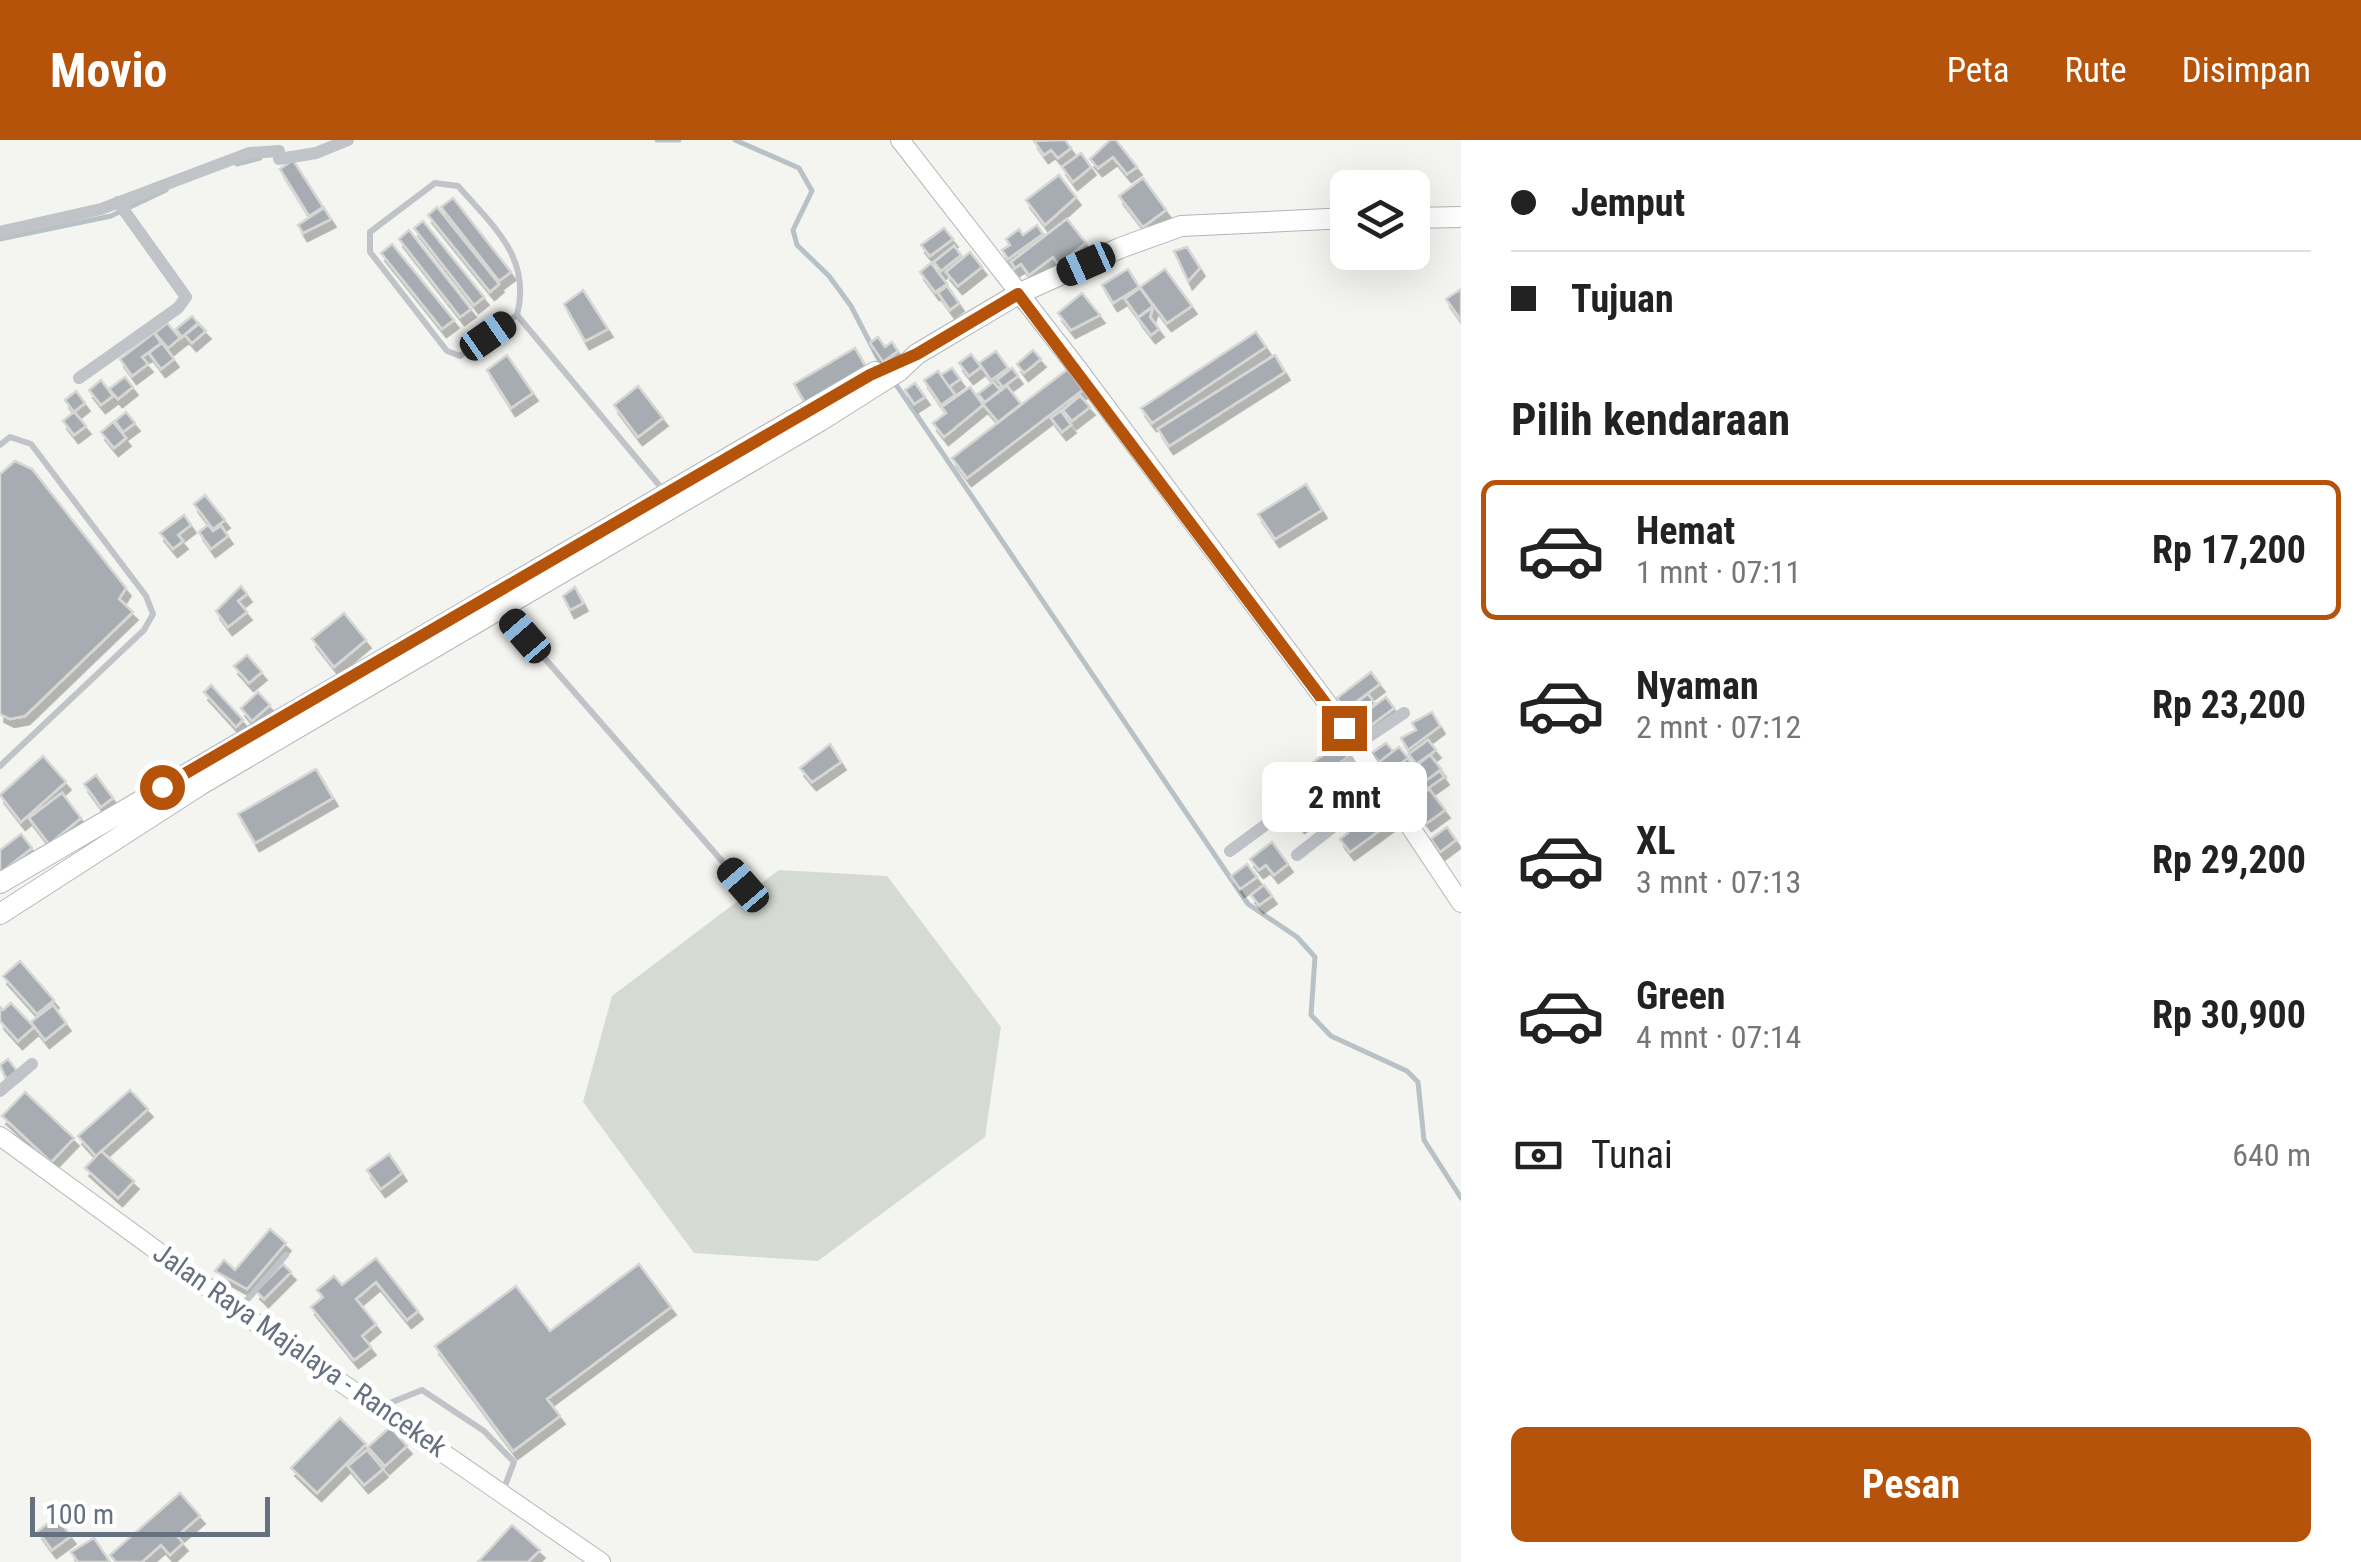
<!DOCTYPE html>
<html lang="id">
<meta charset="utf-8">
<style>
:root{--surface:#fff;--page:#f2f2f2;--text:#222;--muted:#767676;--line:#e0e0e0;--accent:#b45309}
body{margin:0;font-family:"Roboto Condensed",sans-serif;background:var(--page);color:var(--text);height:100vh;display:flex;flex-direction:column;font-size:38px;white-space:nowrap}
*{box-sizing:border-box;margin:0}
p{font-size:32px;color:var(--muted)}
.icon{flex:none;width:55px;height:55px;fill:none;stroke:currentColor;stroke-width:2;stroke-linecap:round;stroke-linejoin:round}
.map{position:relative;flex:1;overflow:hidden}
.sheet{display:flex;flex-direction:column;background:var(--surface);width:900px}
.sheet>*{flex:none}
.top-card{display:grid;align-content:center;height:220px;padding:0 50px;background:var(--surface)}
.controls{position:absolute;left:1330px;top:30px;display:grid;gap:20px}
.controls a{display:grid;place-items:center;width:100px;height:100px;border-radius:15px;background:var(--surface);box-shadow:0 10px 40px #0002;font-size:50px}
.scale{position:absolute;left:30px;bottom:25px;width:240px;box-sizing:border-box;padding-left:10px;border:5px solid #667180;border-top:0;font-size:28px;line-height:35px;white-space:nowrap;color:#667180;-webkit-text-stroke:8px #fff;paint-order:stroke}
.end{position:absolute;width:45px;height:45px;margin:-22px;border:12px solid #b45309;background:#fff;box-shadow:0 0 0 5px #fff}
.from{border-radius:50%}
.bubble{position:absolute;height:70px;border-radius:15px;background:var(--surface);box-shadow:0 10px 40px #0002;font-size:32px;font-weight:700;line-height:70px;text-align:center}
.car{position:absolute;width:30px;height:60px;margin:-30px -15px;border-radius:12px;box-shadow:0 0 8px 2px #0007;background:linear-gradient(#222 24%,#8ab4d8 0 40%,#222 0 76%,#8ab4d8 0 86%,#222 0)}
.top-card b{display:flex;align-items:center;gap:35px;height:95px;font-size:38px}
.top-card b+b{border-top:2px solid var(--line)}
.top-card i{width:25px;height:25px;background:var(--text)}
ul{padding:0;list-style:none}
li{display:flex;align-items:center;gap:30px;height:140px;margin:0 20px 15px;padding:0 30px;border:5px solid transparent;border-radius:15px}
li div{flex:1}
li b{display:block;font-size:38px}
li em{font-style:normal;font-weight:700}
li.current{border-color:var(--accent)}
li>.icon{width:90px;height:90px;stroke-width:1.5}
h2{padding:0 50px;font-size:45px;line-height:120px}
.pay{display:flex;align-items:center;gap:25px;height:110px;padding:0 50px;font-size:38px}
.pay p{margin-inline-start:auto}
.button{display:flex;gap:20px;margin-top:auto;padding:20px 50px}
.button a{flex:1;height:115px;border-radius:15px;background:var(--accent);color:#fff;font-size:40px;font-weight:700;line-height:115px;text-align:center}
header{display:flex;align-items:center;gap:60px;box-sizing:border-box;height:140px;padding:0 50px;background:var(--accent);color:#fff}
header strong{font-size:48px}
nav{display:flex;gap:55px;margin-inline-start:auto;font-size:35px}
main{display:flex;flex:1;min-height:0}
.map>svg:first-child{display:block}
.green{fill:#d5dbd3}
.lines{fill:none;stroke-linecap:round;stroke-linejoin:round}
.stream{stroke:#b8c1c6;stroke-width:5}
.building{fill:#a7acb3;stroke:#d6d6d4;stroke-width:2.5;filter:url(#shadow)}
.secondary-casing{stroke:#b3b6bb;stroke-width:20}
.primary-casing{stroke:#b2b5b9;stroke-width:22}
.lane{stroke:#c0c3c7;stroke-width:6}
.street{stroke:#c0c3c7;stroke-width:12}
.secondary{stroke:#fff;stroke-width:18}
.primary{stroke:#fff;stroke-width:20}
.route{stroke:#b45309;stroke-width:12}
.labels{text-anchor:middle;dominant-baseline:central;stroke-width:10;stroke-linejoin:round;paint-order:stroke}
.street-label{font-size:28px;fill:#667180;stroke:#fff}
</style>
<header>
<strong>Movio</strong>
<nav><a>Peta</a><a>Rute</a><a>Disimpan</a></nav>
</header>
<main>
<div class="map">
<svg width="1461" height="1422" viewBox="0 0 1461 1422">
<defs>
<filter id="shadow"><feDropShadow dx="4.5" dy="8" stdDeviation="0" flood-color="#0004"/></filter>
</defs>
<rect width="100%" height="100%" fill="#f4f5f1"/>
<!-- green -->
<path class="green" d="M779 730 887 736 1001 887 985 997 818 1121 694 1113 583 962 612 856Z"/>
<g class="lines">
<!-- stream -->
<path class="stream" d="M657 0H679
M735 0 799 28 812 51 793 90 797 105 829 136 851 166 882 226
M237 24 260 18
M0 99 111 76 166 50
M895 243 1248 764 1297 797 1315 817 1311 875 1331 896 1407 931 1418 942 1424 1000 1461 1058"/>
</g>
<!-- building -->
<path class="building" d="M1065 0 1071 8 1058 18 1051 10 1044 15 1034 1Z
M1110 0H1116L1137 27 1127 34 1113 17 1098 28 1090 19Z
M1081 13 1091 27 1073 42 1062 27Z
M293 20 323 67 309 76 280 29Z
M1059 35 1076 57 1045 85 1026 60Z
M1143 38 1166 70 1143 87 1119 56Z
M453 58 511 132 499 141 441 67Z
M437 67 499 144 490 152 428 75Z
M324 68 331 79 303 93 298 85Z
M1067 79 1086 103 1058 124 1053 117 1029 135 1021 124 1015 128 1011 122Z
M423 81 484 157 474 165 414 88Z
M1037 85 1043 94 1008 119 1002 110 1010 105 1006 99 1019 89 1023 95Z
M944 88 953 99 930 116 921 105Z
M409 90 471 169 460 177 399 99Z
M392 104 454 180 442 189 381 113Z
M954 106 961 115 941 131 934 122Z
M1187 107 1200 128 1188 141 1174 111Z
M970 112 982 127 958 146 946 132Z
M931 123 947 144 935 152 920 132Z
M1128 129 1139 147 1113 163 1102 145Z
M1165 129 1192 166 1167 183 1140 147Z
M947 146 959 163 950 170 938 153Z
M1140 148 1153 166 1138 177 1125 159Z
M1461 149V180L1446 159Z
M583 150 608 189 585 201 564 164Z
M1082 153 1100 175 1071 190 1058 173Z
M1153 167 1150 177 1159 189 1151 195 1138 178Z
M192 176 198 183 182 197 176 189Z
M167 183 180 198 168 208 155 193Z
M199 184 206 191 192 203 185 195Z
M1256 192 1266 207 1152 283 1141 268Z
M154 193 161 203 142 217 148 224 132 236 120 219Z
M878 197 885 207 892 202 898 211 883 222 870 203Z
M162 203 174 219 161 229 149 213Z
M855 208 866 227 805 263 794 244Z
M1033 210 1041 219 1024 233 1017 224Z
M996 211 1008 228 991 240 979 223Z
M971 214 981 227 969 236 959 223Z
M507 215 533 253 511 268 487 230Z
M1275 215 1285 232 1169 306 1158 289Z
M952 228 960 239 949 247 941 235Z
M1012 228 1018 236 1003 247 997 240Z
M1068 229 1084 249 967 338 952 318Z
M938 231 955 255 941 265 924 240Z
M125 237 133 247 118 259 109 249Z
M101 240 113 256 101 265 89 250Z
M993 242 1000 250 985 262 978 254Z
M915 243 925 257 914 264 905 250Z
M638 246 663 278 638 297 614 265Z
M1007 246 1021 264 998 282 983 264Z
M970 247 983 265 944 297 933 283 946 273 942 267Z
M76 251 85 263 74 272 65 260Z
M1080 256 1090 267 1072 281 1063 270Z
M1061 271 1071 285 1062 292 1051 278Z
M74 272 86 286 74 295 63 281Z
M126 272 135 283 123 292 115 281Z
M113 282 126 298 114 308 101 292Z
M15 321 32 329 126 448 119 459 133 472 25 576 10 579 0 574V334Z
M1306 344 1322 370 1275 399 1258 374Z
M205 355 225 380 213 389 194 364Z
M184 375 191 385 178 395 183 401 173 409 160 393Z
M208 385 213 391 221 386 228 396 211 409 199 392Z
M241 446 247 454 238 461 247 472 228 487 216 471Z
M575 447 583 463 570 470 563 456Z
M344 473 366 500 334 527 312 499Z
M247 515 262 532 249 543 234 526Z
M1371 532 1380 544 1345 570 1337 558Z
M211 545 243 580 236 587 204 552Z
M258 552 270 565 252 581 241 568Z
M1368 554 1375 564 1351 581 1344 572Z
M1386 557 1394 568 1362 592 1354 581Z
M1432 572 1440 586 1408 610 1401 598 1416 590 1412 583Z
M1428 600 1436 610 1416 624 1409 614Z
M1339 603 1348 617 1276 670 1266 657Z
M1386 603 1393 611 1379 622 1372 613Z
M830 604 841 622 812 642 800 628Z
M1399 607 1408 618 1387 634 1379 622Z
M1430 615 1441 629 1418 647 1407 633Z
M43 616 66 642 21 682 0 655Z
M1408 618 1413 626 1390 643 1385 636Z
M1356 624 1366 638 1300 685 1290 671Z
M316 629 333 658 255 703 238 674Z
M1440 631 1444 637 1414 658 1410 652Z
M96 635 113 658 101 667 84 644Z
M1429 649 1445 670 1427 683 1411 663Z
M62 653 81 678 49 704 29 678Z
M1381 661 1394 680 1350 712 1340 699 1348 693 1344 687Z
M1447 687 1456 700 1440 712 1431 699Z
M21 694 32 708 0 733V710Z
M1272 702 1288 724 1274 735 1266 725 1259 730 1250 719Z
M1247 724 1257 737 1240 749 1231 736Z
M1264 745 1272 756 1259 765 1251 755Z
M20 821 54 860 37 874 3 836Z
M11 863 34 887 18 901 0 881V867L3 870Z
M53 865 66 883 45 900 31 882Z
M8 919 17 931 6 939 0 925Z
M130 950 148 969 96 1016 78 996Z
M25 952 74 998 51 1022 2 976Z
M101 1011 134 1041 118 1058 85 1028Z
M389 1014 402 1033 381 1049 367 1030Z
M270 1089 286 1103 247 1149 215 1131 224 1120 235 1130Z
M376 1118 418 1171 407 1180 376 1142 356 1159 376 1184 362 1196 371 1207 354 1220 311 1167 323 1157 317 1150 334 1136 342 1145Z
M283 1124 291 1132 264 1159 256 1151Z
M639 1124 671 1167 547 1259 560 1276 513 1311 435 1206 516 1146 550 1191Z
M340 1278 366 1304 317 1353 291 1328Z
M390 1287 407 1306 385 1326 368 1307Z
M367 1310 383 1329 364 1345 348 1326Z
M180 1353 200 1376 177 1396 183 1403 170 1415 161 1405 142 1422H116L110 1415Z
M56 1377 71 1396 52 1410 38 1391Z
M512 1385 540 1410 528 1422H478Z
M94 1398 110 1422H78L71 1412Z"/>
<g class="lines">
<defs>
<path id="secondary" d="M900 0 1075 225 1333 571 1461 763
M0 996 275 1197 601 1422"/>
<path id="primary" d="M1412 78 1461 77
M0 743 875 232
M0 774 200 645 820 281 899 231 917 214 1018 154 1120 108 1181 86 1348 78"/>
</defs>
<!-- secondary casing -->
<use href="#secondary" class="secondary-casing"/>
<!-- primary casing -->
<use href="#primary" class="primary-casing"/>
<!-- lane -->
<path class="lane" d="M435 43 458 46C493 86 532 118 517 175L460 216 447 211 370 112V92Z
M517 175 664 351
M0 305 10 297 31 304 146 456 153 474 144 490 0 626
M505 473 743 745
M239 1169 286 1115
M380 1267 422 1250 484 1291 514 1322 503 1351"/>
<!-- street -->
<path class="street" d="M0 92 101 69 249 13 279 11V19L316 13 348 0
M79 238 178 168 186 157 118 62
M1356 605 1404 573
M1230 711 1362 614
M1297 715 1384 647
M0 951 32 924"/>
<!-- secondary -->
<use href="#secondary" class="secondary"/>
<!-- primary -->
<use href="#primary" class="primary"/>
</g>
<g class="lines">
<!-- route -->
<path class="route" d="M162 647 870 235 917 214 1018 154 1344 588"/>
</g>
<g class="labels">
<!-- street labels -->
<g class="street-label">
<text transform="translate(300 1210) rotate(35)">Jalan Raya Majalaya - Rancekek</text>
</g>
</g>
</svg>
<div class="controls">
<a><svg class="icon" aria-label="layers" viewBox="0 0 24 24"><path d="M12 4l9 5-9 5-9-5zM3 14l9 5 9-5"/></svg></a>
</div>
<div class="scale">100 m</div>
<i class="end from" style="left:162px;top:647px"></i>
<i class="end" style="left:1344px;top:588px"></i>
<div class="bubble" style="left:1262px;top:622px;width:165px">2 mnt</div>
<i class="car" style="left:1086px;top:124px;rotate:246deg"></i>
<i class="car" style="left:488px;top:196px;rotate:55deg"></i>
<i class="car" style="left:525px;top:496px;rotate:319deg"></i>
<i class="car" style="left:743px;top:745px;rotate:319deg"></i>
</div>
<section class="sheet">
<div class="top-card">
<b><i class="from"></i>Jemput</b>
<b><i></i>Tujuan</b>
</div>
<h2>Pilih kendaraan</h2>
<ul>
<li class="current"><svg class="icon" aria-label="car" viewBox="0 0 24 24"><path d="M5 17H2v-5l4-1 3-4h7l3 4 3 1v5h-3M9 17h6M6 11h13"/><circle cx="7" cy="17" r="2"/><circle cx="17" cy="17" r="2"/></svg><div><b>Hemat</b><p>1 mnt · 07:11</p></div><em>Rp 17,200</em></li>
<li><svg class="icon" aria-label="car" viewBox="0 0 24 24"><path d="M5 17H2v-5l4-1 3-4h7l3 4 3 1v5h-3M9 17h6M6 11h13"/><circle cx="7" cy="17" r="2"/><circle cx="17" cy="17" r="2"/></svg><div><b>Nyaman</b><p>2 mnt · 07:12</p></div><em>Rp 23,200</em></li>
<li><svg class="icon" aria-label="car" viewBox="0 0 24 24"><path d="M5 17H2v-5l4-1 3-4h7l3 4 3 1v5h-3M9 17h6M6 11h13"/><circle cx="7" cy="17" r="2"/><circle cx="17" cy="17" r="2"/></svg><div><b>XL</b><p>3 mnt · 07:13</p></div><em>Rp 29,200</em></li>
<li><svg class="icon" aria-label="car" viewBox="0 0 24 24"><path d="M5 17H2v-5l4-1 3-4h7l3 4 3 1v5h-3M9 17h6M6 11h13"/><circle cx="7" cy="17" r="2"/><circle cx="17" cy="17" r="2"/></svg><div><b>Green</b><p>4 mnt · 07:14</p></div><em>Rp 30,900</em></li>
</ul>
<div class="pay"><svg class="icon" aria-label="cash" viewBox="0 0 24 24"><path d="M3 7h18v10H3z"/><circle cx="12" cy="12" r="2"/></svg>Tunai<p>640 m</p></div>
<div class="button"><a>Pesan</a></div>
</section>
</main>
